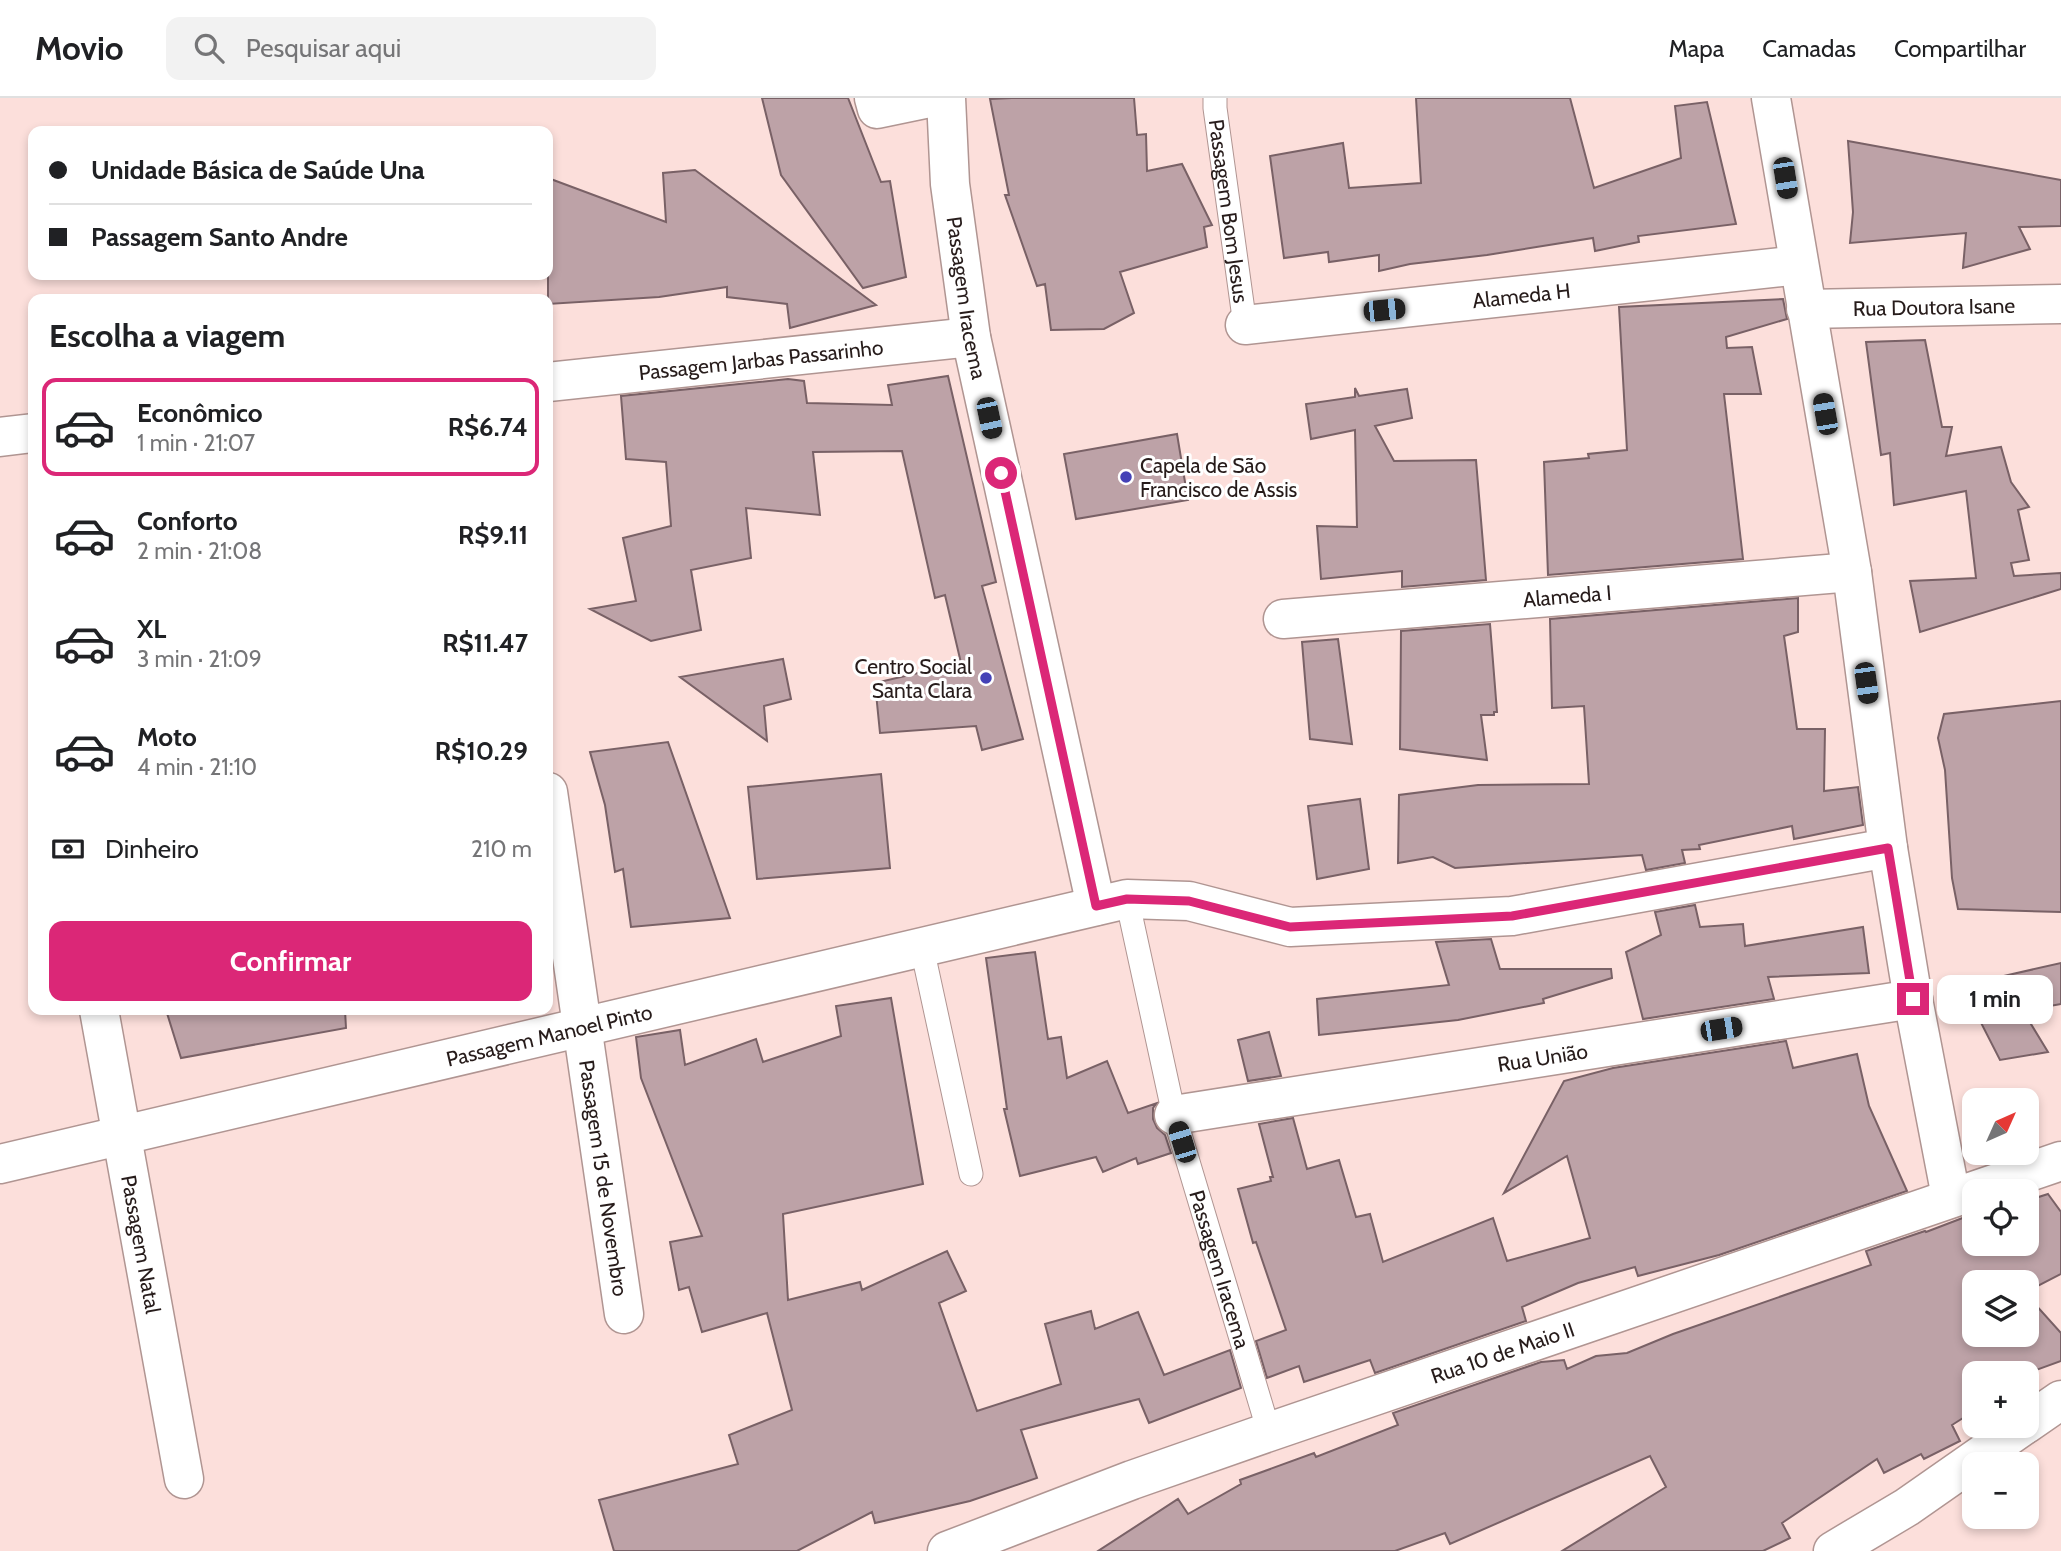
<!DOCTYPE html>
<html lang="pt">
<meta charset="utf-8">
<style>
:root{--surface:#fff;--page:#f2f2f2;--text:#202124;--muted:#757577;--line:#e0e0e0;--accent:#db2777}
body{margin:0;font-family:Cabin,sans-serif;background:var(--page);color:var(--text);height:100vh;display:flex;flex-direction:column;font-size:26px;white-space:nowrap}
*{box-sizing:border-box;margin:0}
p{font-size:23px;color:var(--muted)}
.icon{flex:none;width:38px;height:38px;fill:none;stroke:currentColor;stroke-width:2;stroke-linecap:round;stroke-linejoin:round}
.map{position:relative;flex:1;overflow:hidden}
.drawer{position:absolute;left:28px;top:196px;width:525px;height:721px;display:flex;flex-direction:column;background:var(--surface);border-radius:14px;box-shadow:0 4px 10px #0003}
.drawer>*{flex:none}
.hud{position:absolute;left:28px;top:28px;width:525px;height:154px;border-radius:14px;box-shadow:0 4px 10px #0003;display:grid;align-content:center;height:154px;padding:0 21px;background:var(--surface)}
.needle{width:46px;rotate:45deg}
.tools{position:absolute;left:1962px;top:990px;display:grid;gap:14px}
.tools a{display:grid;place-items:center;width:77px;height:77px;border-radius:14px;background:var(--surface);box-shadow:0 4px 10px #0003;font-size:35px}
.end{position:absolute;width:32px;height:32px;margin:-16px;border:9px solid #db2777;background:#fff;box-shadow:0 0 0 4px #fff}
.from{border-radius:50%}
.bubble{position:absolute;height:49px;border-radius:14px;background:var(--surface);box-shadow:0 4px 10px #0003;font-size:23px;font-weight:800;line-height:49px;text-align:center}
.car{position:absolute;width:21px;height:42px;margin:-21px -10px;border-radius:9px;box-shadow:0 0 5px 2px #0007;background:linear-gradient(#222 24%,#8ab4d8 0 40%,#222 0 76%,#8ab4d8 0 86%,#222 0)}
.hud b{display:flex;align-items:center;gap:24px;height:66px;font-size:26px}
.hud b+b{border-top:2px solid var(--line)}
.hud i{width:18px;height:18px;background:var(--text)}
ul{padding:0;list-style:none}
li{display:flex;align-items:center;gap:21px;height:98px;margin:0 14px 10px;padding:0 7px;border:4px solid transparent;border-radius:14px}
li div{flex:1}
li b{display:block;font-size:26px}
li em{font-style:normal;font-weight:800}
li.on{border-color:var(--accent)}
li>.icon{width:63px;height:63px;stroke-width:1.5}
h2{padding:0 21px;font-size:32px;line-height:84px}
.pay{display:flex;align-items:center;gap:18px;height:77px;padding:0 21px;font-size:26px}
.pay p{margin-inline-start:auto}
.action{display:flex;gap:14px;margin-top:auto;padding:14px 21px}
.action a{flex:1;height:80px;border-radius:14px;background:var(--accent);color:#fff;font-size:28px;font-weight:800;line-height:80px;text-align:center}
header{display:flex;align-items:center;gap:42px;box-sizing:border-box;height:98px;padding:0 35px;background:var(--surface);border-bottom:2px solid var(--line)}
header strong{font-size:33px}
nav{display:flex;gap:38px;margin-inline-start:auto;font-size:24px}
.search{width:490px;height:63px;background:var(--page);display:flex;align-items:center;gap:18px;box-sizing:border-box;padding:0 24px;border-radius:14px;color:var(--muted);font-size:26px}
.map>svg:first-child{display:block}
.building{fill:#bda2a7;stroke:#796166;stroke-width:2}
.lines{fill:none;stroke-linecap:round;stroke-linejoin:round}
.service-casing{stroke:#b09592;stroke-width:25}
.minor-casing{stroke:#b09592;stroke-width:41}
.service{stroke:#fff;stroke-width:23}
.minor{stroke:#fff;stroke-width:38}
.route{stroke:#db2777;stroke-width:9}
.poi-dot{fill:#4441b6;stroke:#fff;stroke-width:2.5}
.labels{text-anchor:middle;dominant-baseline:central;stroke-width:6;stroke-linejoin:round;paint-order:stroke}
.street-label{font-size:21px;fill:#271c1b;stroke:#fff}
.poi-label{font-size:21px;fill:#271c1b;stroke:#fff;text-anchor:start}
</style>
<header>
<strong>Movio</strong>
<div class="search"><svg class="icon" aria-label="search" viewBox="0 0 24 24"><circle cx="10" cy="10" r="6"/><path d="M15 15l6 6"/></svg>Pesquisar aqui</div>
<nav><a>Mapa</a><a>Camadas</a><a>Compartilhar</a></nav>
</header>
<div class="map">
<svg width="2061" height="1453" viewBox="0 0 2061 1453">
<rect width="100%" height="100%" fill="#fcdfdb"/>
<!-- building -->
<path class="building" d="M762 0H848L881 84 890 83 906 179 863 190 781 77Z
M1012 0H1134L1137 37 1146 36 1147 73 1182 66 1212 127 1204 129 1207 149 1120 174 1134 215 1104 231 1051 232 1045 186 1037 188 1005 97H1009L990 1Z
M1416 0H1570L1594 90 1681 60 1675 8 1707 4 1736 126 1638 138 1639 144 1595 153 1593 140 1487 157 1410 166 1379 173V157L1329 164 1328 154 1284 160 1270 58 1343 45 1349 90 1421 85Z
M1848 43 2061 82V128L2019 129 2030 151 1963 170 1966 135 1850 145 1853 114Z
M695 72 738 104 876 207 790 230 787 206 727 199V189L659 199 548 206V80L666 124 663 75Z
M1783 201 1787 221 1726 239 1727 250 1752 249 1761 296H1724L1743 461 1548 477 1544 364 1589 360 1588 356 1627 352 1619 209Z
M1925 242 1942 329H1952L1946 358 2001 349 2011 384 2029 409 2018 412 2029 462 2011 465 2014 478 2061 475V491L1920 534 1910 483 1976 480 1966 393 1894 407 1890 355 1881 357 1866 244Z
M948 278 996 484 982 488 1023 641 982 652 976 628 880 635 875 585 961 565 945 497 935 500 902 353 813 354 820 417 746 410 751 460 691 472 701 532 651 543 590 511 636 503 623 440 671 428 666 364 626 361 621 298 788 281 804 283 807 305 892 307 888 287Z
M1355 290 1359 298 1407 291 1412 320 1375 328 1394 363 1476 362 1486 482 1402 489V473L1321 481 1317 428 1357 429 1355 332 1311 341 1306 306 1355 299Z
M1177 336 1188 402 1076 421 1064 356Z
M1798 500V534L1784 538 1797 631H1825L1824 693 1858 689 1863 727 1794 741 1792 728 1699 747 1700 751 1682 752 1685 765 1646 772 1642 757 1455 770 1433 759 1398 765 1399 697 1478 687 1589 686 1584 608 1552 610 1550 521Z
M1490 526 1497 614H1494V617H1481L1487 662 1400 651 1401 533Z
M1338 541 1352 646 1310 641 1302 544Z
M783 561 791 601 764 608 767 643 680 579Z
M2061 603V814L1958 811 1952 780 1945 672 1938 640 1944 616Z
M668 644 730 820 631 829 623 771 615 774 605 707 590 654Z
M881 676 890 770 757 781 748 689Z
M1360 701 1369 771 1317 781 1308 708Z
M1695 807 1700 829 1743 826 1745 848 1863 829 1869 875 1768 879 1774 901 1643 921 1626 854 1661 837 1655 814Z
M1491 841 1500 871H1611L1612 880 1543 901 1544 905 1458 922 1319 937 1317 901 1449 887 1436 844Z
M1035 854 1048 941 1061 939 1067 980 1107 963 1128 1015 1157 1005 1153 1010V1021L1157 1030 1165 1037 1171 1055 1138 1066 1136 1060 1103 1074 1096 1059 1020 1078 1004 1011H1007L986 860Z
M2061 865V906L2023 913 2048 954 2000 962 1974 911 1973 885Z
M891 900 923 1086 783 1116 788 1202 860 1184 862 1192 947 1153 966 1193 939 1205 977 1313 1061 1286 1045 1226 1091 1213 1095 1231 1138 1214 1164 1277 1230 1252 1241 1290 1149 1325 1139 1301 1021 1332 1037 1380 970 1403 875 1425 872 1414 797 1453H614L599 1402 738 1366 729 1337 792 1312 767 1215 702 1234 689 1189 679 1192 670 1144 702 1138 641 980 636 939 680 932 685 967 756 941 763 964 841 938 836 908Z
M166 912H345L346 930 181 960Z
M1269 934 1281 978 1248 983 1238 942Z
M1786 943 1793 970 1857 956 1869 1008 1907 1093 1719 1157 1638 1178 1635 1169 1578 1185 1522 1209 1526 1223 1375 1275 1370 1262 1304 1284 1299 1268 1267 1280 1256 1243 1286 1232 1256 1144 1253 1145 1238 1091 1271 1083 1270 1079H1273L1259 1026 1293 1020 1307 1071 1339 1062 1356 1119 1370 1116 1383 1164 1493 1120 1507 1163 1590 1140 1567 1058 1504 1095 1564 983 1613 970Z
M2048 1096 2061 1114V1176L2026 1194V1185H1974V1237H2026V1196L2061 1235V1263L2025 1276H1974V1313L1952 1327 1960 1343 1924 1361 1921 1356 1884 1375 1877 1361 1782 1425 1790 1440 1763 1453H1562L1666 1389 1650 1358 1450 1446 1445 1435 1395 1453H1098L1178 1401 1188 1416 1241 1386 1240 1382 1314 1355 1316 1359 1398 1327 1393 1315 1541 1264 1564 1262 1567 1271 1596 1258 1627 1255 1673 1236 1871 1167 1866 1153 1925 1133 1926 1134 1973 1116 1974 1146H2026V1103Z"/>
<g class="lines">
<defs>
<g id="service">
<path id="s1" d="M1215 0V10L1245 227"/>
<path id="s2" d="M1127 801 1174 1017 1269 1334"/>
<path d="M922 850 971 1076"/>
</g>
<g id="minor">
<path d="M874 0 877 11 930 0"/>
<path id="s3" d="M946 0 950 86 971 239 1096 808"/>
<path d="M1771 0 1852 474 1888 750 1913 901 1951 1099"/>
<path id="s4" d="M1806 211 2061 206"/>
<path id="s5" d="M1245 227 1799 167"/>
<path id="s6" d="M548 284 971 239"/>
<path d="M0 339 33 335"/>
<path id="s7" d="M1283 521 1852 474"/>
<path id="s8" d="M548 694 624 1216"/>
<path id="s9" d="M99 912 184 1381"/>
<path id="s10" d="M1174 1017 1913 901"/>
<path id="s11" d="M0 1066 1127 801 1189 803 1290 829 1512 818 1888 750"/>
<path d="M2026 1326 2061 1302"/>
<path id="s12" d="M947 1453 1132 1382 1269 1334 2061 1063"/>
<path d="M1833 1453 1907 1409 2023 1328"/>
</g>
</defs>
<!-- service casing -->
<use href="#service" class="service-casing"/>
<!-- minor casing -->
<use href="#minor" class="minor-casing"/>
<!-- service -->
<use href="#service" class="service"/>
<!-- minor -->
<use href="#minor" class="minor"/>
</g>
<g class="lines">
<!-- route -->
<path class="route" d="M1001 375 1096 808 1127 801 1189 803 1290 829 1512 818 1888 750 1913 901"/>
</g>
<!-- markers -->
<g class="poi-dot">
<circle cx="1126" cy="379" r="7"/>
<circle cx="986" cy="580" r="7"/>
</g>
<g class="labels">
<!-- street labels -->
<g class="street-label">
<text stroke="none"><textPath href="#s1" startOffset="114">Passagem Bom Jesus</textPath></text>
<text stroke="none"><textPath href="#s5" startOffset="278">Alameda H</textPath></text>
<text stroke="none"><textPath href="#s3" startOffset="201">Passagem Iracema</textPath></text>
<text stroke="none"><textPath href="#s4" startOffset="128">Rua Doutora Isane</textPath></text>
<text stroke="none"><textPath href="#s6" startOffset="214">Passagem Jarbas Passarinho</textPath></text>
<text stroke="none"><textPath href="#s7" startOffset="285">Alameda I</textPath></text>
<text stroke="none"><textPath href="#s11" startOffset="564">Passagem Manoel Pinto</textPath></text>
<text stroke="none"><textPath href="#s10" startOffset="373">Rua União</textPath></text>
<text stroke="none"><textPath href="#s8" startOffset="390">Passagem 15 de Novembro</textPath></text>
<text stroke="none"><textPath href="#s9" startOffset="238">Passagem Natal</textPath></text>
<text stroke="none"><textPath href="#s2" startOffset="382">Passagem Iracema</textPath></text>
<text stroke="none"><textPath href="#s12" startOffset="590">Rua 10 de Maio II</textPath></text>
</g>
<!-- poi labels -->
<g class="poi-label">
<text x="1140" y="367">Capela de São<tspan x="1140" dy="24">Francisco de Assis</tspan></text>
<text x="972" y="568" text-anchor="end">Centro Social<tspan x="972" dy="24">Santa Clara</tspan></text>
</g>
</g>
</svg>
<div class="tools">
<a><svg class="needle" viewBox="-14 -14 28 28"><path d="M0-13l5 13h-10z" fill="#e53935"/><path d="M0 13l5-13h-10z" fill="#757577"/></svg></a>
<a><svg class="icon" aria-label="locate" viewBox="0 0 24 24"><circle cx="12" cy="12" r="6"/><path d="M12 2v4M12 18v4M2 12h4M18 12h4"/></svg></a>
<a><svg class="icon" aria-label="layers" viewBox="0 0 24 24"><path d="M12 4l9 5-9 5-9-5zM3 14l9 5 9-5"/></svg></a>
<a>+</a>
<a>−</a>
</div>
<i class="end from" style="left:1001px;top:375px"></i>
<i class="end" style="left:1913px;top:901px"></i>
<div class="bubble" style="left:1937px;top:877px;width:116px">1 min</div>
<i class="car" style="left:1785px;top:80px;rotate:171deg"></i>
<i class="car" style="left:1384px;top:212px;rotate:84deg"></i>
<i class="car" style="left:1825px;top:316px;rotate:350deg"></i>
<i class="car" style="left:989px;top:320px;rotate:168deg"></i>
<i class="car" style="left:1866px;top:585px;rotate:172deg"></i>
<i class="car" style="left:1721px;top:931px;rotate:81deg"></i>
<i class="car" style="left:1182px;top:1044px;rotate:343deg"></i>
<div class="hud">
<b><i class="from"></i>Unidade Básica de Saúde Una</b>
<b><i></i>Passagem Santo Andre</b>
</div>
<section class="drawer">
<h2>Escolha a viagem</h2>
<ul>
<li class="on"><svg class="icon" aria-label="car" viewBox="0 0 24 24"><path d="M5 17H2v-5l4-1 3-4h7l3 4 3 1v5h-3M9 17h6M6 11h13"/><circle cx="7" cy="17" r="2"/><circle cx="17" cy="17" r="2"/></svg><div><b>Econômico</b><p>1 min · 21:07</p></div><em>R$6.74</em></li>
<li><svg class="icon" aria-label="car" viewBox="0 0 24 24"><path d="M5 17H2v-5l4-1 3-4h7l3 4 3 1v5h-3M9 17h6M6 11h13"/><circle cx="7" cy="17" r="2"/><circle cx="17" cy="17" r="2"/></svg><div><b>Conforto</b><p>2 min · 21:08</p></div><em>R$9.11</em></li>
<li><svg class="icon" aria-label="car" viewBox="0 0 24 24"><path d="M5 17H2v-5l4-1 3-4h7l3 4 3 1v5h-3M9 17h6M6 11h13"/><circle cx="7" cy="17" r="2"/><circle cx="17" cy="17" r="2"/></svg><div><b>XL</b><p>3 min · 21:09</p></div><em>R$11.47</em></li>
<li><svg class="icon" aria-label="car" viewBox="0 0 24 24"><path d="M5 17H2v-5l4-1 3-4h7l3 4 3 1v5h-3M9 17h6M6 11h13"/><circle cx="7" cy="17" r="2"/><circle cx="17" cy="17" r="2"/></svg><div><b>Moto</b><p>4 min · 21:10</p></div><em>R$10.29</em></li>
</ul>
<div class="pay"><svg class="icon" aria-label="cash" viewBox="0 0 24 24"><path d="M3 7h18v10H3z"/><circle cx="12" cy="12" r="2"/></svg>Dinheiro<p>210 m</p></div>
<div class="action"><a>Confirmar</a></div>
</section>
</div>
